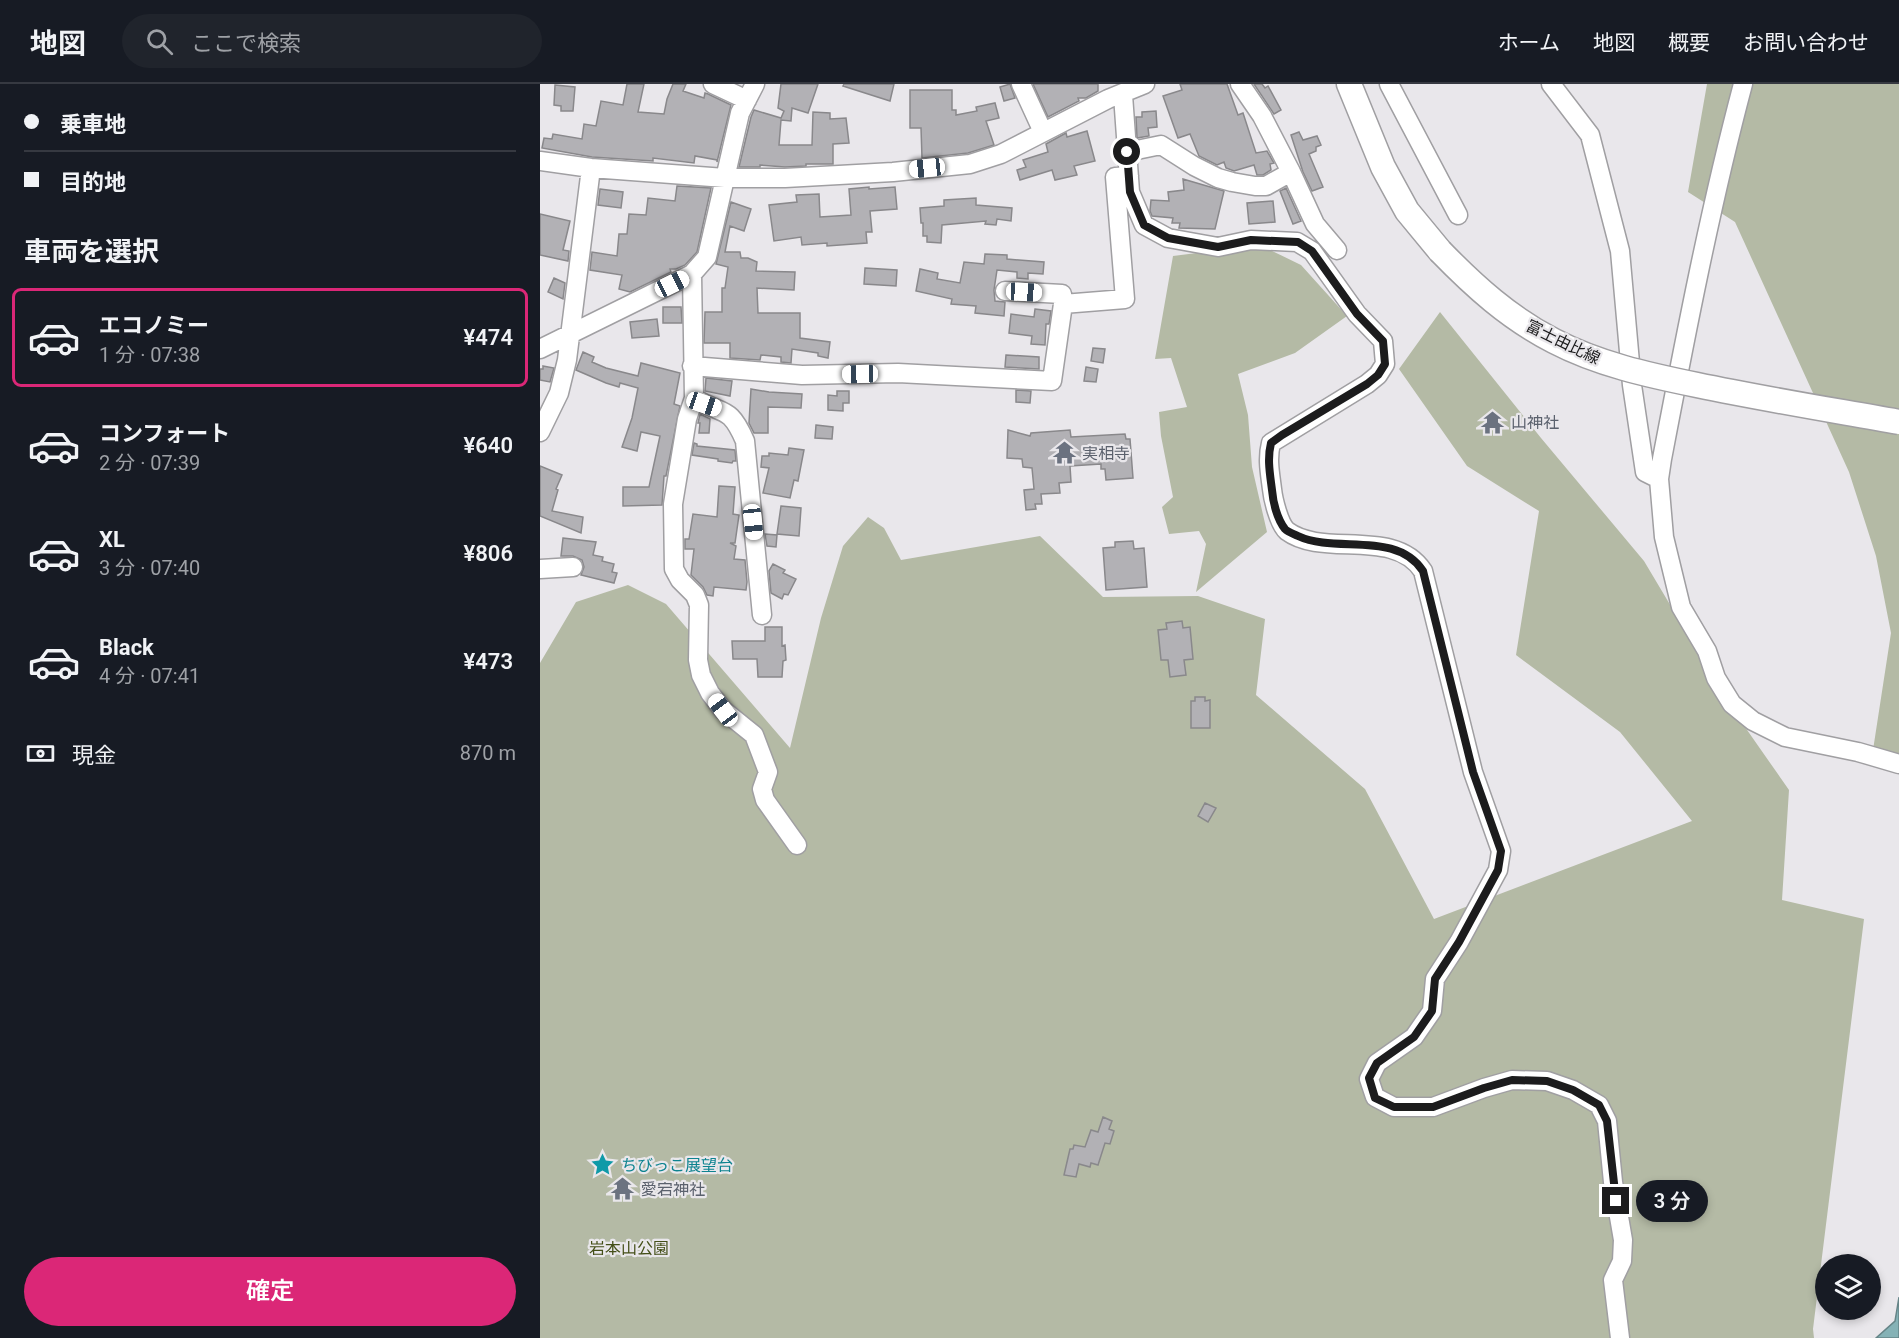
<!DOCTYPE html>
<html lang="ja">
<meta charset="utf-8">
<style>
:root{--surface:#171b24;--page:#20242c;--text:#f1f3f6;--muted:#9ea1a6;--line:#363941;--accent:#db2777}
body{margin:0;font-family:Roboto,"Noto Sans JP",sans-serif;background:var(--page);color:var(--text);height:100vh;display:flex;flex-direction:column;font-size:22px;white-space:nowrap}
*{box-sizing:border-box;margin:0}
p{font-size:20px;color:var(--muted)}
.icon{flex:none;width:33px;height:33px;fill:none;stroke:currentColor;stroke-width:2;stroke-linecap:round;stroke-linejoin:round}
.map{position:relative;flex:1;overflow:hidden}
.sheet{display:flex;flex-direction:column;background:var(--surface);width:540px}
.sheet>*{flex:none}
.top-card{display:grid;align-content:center;height:132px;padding:0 24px;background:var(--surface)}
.controls{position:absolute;left:1275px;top:1170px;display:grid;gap:12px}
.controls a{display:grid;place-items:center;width:66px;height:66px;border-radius:50%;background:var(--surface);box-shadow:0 3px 9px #0003;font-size:30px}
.end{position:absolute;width:27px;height:27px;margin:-14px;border:8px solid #1c1c1d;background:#fff;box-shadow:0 0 0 3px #fff}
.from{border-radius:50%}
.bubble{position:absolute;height:42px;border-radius:21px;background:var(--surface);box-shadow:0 3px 9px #0003;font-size:20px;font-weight:600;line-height:42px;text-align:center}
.car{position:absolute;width:18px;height:36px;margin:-18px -9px;border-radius:8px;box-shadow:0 0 4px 2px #0007;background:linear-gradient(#fff 24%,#345 0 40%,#fff 0 76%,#345 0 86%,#fff 0)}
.top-card b{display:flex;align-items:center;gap:21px;height:57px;font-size:22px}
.top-card b+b{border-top:2px solid var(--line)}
.top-card i{width:15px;height:15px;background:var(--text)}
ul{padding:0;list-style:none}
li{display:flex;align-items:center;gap:18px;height:99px;margin:0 12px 9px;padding:0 12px;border:3px solid transparent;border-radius:9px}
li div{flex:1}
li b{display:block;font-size:22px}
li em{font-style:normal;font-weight:600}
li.active{border-color:var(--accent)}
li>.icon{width:54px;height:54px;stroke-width:1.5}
h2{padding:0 24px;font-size:27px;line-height:72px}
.pay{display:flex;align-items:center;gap:15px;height:66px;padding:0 24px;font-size:22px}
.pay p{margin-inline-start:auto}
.button{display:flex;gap:12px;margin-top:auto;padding:12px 24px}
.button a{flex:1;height:69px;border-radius:36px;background:var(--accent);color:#fff;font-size:24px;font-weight:600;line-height:69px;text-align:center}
header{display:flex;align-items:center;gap:36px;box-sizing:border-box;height:84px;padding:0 30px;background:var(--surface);border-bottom:2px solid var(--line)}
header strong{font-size:28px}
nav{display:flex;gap:33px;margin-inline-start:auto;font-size:21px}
.search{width:420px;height:54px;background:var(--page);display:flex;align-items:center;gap:15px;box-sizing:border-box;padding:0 21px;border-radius:33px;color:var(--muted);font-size:22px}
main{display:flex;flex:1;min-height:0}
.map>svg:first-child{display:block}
.green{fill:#b4baa5}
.water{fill:#85b2b6;stroke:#668588;stroke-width:1.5}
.building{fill:#b2b1b5;stroke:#89888b;stroke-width:1.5}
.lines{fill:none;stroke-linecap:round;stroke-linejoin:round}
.minor-casing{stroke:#a09fa2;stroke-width:21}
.major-casing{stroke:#a09fa2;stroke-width:27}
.minor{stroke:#fff;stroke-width:18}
.major{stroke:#fff;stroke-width:24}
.major-bridge-casing{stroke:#a09fa2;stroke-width:27;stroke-linecap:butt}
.major-bridge{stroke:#fff;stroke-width:24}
.route{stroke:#1c1c1d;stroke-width:8}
.labels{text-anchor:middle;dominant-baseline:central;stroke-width:4.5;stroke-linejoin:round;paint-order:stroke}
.street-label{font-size:16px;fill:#1c1c1d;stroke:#e9e7eb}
.worship-label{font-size:16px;fill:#5b616d;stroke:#e9e7eb;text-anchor:start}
.culture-label{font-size:16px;fill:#0d838f;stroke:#e9e7eb;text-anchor:start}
.park-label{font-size:16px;fill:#444f18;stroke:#e9e7eb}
</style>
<header>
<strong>地図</strong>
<div class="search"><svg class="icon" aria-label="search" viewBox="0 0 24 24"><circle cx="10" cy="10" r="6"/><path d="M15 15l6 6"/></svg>ここで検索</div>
<nav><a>ホーム</a><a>地図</a><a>概要</a><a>お問い合わせ</a></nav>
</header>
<main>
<section class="sheet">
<div class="top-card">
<b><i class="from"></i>乗車地</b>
<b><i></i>目的地</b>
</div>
<h2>車両を選択</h2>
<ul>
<li class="active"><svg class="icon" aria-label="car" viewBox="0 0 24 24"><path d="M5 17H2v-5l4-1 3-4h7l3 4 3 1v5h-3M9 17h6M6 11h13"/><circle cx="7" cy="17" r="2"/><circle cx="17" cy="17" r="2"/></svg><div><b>エコノミー</b><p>1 分 · 07:38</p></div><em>¥474</em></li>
<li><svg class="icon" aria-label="car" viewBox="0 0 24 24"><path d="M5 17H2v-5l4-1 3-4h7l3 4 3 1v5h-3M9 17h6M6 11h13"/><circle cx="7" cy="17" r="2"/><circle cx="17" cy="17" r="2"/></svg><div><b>コンフォート</b><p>2 分 · 07:39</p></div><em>¥640</em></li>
<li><svg class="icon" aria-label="car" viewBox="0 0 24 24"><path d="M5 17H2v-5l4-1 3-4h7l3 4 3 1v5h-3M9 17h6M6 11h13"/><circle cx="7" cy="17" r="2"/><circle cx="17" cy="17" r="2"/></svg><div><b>XL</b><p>3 分 · 07:40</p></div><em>¥806</em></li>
<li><svg class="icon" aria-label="car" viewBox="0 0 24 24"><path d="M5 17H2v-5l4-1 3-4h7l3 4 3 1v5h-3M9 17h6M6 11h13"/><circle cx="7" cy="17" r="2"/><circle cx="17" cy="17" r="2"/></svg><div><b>Black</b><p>4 分 · 07:41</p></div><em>¥473</em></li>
</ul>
<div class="pay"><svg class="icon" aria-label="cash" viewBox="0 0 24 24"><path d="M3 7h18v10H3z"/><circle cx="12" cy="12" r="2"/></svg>現金<p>870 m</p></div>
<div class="button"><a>確定</a></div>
</section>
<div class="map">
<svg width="1359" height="1254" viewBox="0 0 1359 1254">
<rect width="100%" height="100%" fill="#e9e7eb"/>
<!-- green -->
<path class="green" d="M1167 0H1359V673L1333 666 1351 549 1336 472 1309 388 1195 138 1148 108Z
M720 161 761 181 807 232 755 269 698 290 708 331 712 383 727 448 656 508 666 460 659 447 629 450 622 423 633 413 621 352 619 328 647 323 631 274 615 275 633 172Z
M900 228 1001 354 1104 477 1191 623 1249 706 1242 816 1324 835 1273 1245 1274 1254H0V579L36 518 88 501 126 520 250 664 281 534 303 462 328 433 344 444 361 476 500 452 563 513 658 512 725 535 716 611 825 705 894 835 1152 737 1080 648 976 571 999 427 927 382 859 285Z"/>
<!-- water -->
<path class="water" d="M1359 1213V1254H1336L1355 1237Z"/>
<!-- building -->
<path class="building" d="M87 0H104L98 28 124 30 127 15 133 0H146L143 7 164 14 165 9 168 10 191 21 177 78V76L155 72 154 79 113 74V77L52 73 2 64 4 54 12 55 13 50 42 55 44 40 56 42 61 17 83 21Z
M241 0H278L268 29 252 24 251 37 241 36 239 61H272L273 28 290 29V35L306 34 309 59 293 60V80H266V82L245 83 220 81V83H199L211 33 214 26 241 34 244 27 238 24Z
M304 0H354L350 17 303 2Z
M470 0 475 14 464 17 460 3Z
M493 0H558V7L546 14H538L539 17 508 33Z
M640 0H687L698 31 703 29 716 69 727 67 734 79 730 80 731 86 723 91H717L714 81 694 87 686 84 684 78 677 81 659 72 650 50 638 54 623 12 642 6Z
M714 0H722L725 4 728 2 741 26 734 30Z
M15 1 35 3 33 27H21V22L14 21Z
M370 6H412V26H416V31L437 27 436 23 455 19 459 34 446 37 454 61 428 69 382 74 381 44H370Z
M616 27 617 43 608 44 609 52 597 54 596 33H602V28Z
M547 47 555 77 534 82 537 91 515 96 512 86 480 96 477 86 486 83 483 76 508 68 506 60 526 49 527 53Z
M759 48 763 56 777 52 781 61 776 63V67L769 70 783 103 772 107 763 88 751 51Z
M643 95 684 107 675 145 639 144 640 139H632L633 134 612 132 610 127 611 116 629 117 628 108 644 106Z
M137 102 171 104 157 168 145 181 136 185H130L131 188 90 208 79 205 82 191 50 186 52 168 77 172 79 150H87L89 130 106 131 108 114 135 117Z
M329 103V105L355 103 357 125 330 127 332 148H326L327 159 287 162V159L262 161 261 153 234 157 229 121 257 118 256 111 279 110 280 133 311 131 309 105Z
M746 104 761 137 753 140 740 107Z
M60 105 83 108 81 124 58 121Z
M436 114V121L472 124 471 137 457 135 456 141 445 140 446 137 402 141 401 159 387 158V152H383V139H381L380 124 404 122V116Z
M733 117 735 138 709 140 707 119Z
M191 118 211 125 204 147 190 142 185 168H200L201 174H208L217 178 216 187 255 188 254 206 217 204 218 229H260V254L290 258 288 274 278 272V269L252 265 251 279 241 278V273L221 271 220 276 190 274V259H164L165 228H182V204H185L188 183 176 180Z
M0 130 30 137 23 166 29 167 28 177 0 171Z
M445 170 467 171V175L504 178 503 190 488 189V195L477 194V188L457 186 454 206 455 217 465 218 464 232 435 229 436 222 411 220 412 215 376 207 380 185 398 189 397 195 420 199 424 178 444 180Z
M325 184 357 186 356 202 324 200Z
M14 194 25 199 23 215 8 208Z
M123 223H141L142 239H123Z
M495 225 511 227 509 240H506L505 261 491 260 492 252 469 249 471 230 494 233Z
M117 235 119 252 92 254 90 238Z
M553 264 565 265 563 279 551 277Z
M43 268 54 273 52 278 66 284 98 292 101 279 140 289 134 320 140 322 126 392H124L122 421 83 422V403H109L120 352 101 348 97 367 82 363 92 334 98 304 80 299 79 303 66 299 36 286Z
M466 271 499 273V285L465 283Z
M3 282 14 284 10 298 0 296V285H3Z
M546 283 558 285 556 298 544 297Z
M166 294 192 297 190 312 165 307Z
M211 305 229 308 262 310 261 324 228 323V349H214L209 339Z
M476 306 491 307 490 319 476 318Z
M297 307H309V319H303V327L288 326V311L297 312Z
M160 330 170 335 169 349H159L160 339H158Z
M276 341 293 343 292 355 275 354Z
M468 346 490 352 491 349 530 346 531 353 585 350 586 355H590L593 394 566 396 565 385H561V380L530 382 531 398 519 399 520 409 501 410 502 420H495L496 425 486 426 484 406 494 405 492 384 483 383 482 375 467 374Z
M154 359 157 360V362L195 366 196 377H193L192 379 178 377V375L152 371Z
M249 364 264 366 258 397 254 396 250 414 223 409 229 384 221 383 222 372H229V369L248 371Z
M0 382 22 391 16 405 18 406 12 427 43 433 41 449 0 432Z
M179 402 195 403 193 430 199 431 195 459H190L196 462 194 475 205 476 207 498 206 506 174 503 173 512 167 511 163 503 151 491 154 465H145V455H149L153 430 177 433Z
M241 422 261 424 259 452 237 450Z
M225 450 237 451 236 463 227 462Z
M23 454 56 458 53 471 63 473 62 477 74 480 72 488 77 489 74 499 41 491 44 483 42 476 33 472H21Z
M593 457 594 465 604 464 607 503 566 506 563 464 575 463V458Z
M233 480 245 486 243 489 256 495 248 511 244 510 242 515 231 509 229 487Z
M642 537 643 544 650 543 653 575 644 576 646 591 630 593 628 576H621L618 546 627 545 626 539Z
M225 543H242V562L245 561 246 576 243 577 242 593H218L217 575H193L192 557H225Z
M655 613H665V617L670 616V644H651V617H655Z
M665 719 676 724 668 738 658 732Z
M563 1033 572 1037 569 1045 574 1047 570 1060 565 1059 558 1081 551 1079 550 1083 539 1080 536 1093 524 1091 530 1065H533L534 1061 545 1063 551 1046 558 1048Z"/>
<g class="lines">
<defs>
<path id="minor" d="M173 0 207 16
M481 0 503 48
M700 0 722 32 751 88 775 140 797 166
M849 0 918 131
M1011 0 1050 51 1080 167 1092 301 1105 388 1119 395
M1203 0C1170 124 1146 249 1122 375L1119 395 1124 453 1141 523 1167 567 1176 594 1192 620 1213 637 1245 653 1318 668 1359 680
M583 11 590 108 604 141 628 154 678 163 711 156 757 158 772 167 817 230 843 257 845 280 838 291 827 300 731 359C727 375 730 389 732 405 733 415 739 440 747 447 783 474 854 443 883 487L933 688 961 767 958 786 919 858 895 895 892 927 874 953 837 979 829 995 835 1013 854 1023H893L944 1004 972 996 1007 997 1033 1006 1059 1021 1067 1037 1073 1098 1083 1156 1082 1177 1073 1196 1080 1254
M587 68 621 61 654 82 678 94 692 98 715 102H726L751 88
M0 77 51 84 185 94H245L353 88 430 80 461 70 568 15 605 0
M152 190 154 314C183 332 189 320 205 357L222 531
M465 207 522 210 523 220
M0 265 152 190 167 173 200 29 215 0
M152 282 262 291 358 289 512 297 523 220 585 215 575 93 589 92
M154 314 147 335 133 420 134 485 140 496 155 511 159 521 158 576 161 591 170 609 183 626 214 651 228 688 222 705 225 716 257 761
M0 348 19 309 27 276 51 84
M0 485 33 483"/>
<path id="major" d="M809 0 843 83 867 127 900 167"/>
</defs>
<!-- minor casing -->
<use href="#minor" class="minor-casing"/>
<!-- major casing -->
<use href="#major" class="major-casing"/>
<!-- minor -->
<use href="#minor" class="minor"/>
<!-- major -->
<use href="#major" class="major"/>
<defs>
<path id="major-bridge" d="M900 167C934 202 969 234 1014 257 1058 280 1108 291 1157 301 1224 315 1292 326 1359 338"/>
</defs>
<!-- major-bridge casing -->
<use href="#major-bridge" class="major-bridge-casing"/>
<!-- major-bridge -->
<use href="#major-bridge" class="major-bridge"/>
</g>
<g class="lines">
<!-- route -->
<path class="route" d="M587 68 590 108 604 141 628 154 678 163 711 156 758 158 772 167 817 230 843 257 845 280 838 291 827 300 742 351 731 359C727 375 730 390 732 406 733 418 737 435 745 445 748 448 754 450 758 452 796 470 856 446 883 487L933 688 961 767 958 786 919 858 895 895 892 927 874 953 837 979 829 994 835 1014 854 1023H893L944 1004 972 996 1007 997 1033 1006 1059 1021 1067 1037 1076 1117"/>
</g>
<!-- icons -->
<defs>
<symbol id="temple-bare" viewBox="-9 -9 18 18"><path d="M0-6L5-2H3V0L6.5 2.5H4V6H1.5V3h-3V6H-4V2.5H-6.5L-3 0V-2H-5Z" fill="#6b7280" stroke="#e9e7eb" stroke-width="2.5" paint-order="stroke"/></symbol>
<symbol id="sight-bare" viewBox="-9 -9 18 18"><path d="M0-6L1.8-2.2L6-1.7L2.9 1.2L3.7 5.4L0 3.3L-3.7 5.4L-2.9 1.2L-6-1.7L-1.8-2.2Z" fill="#0f9aa8" stroke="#e9e7eb" stroke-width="2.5" paint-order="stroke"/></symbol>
</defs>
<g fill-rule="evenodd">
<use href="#temple-bare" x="936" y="322" width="33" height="33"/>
<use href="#temple-bare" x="508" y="352" width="33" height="33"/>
<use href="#sight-bare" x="46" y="1064" width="33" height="33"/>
<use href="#temple-bare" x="66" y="1088" width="33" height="33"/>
</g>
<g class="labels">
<!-- street labels -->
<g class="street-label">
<text transform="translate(1023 258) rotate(26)">富士由比線</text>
</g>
<!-- worship labels -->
<g class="worship-label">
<text x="971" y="338">山神社</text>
<text x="542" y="369">実相寺</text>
<text x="101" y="1105">愛宕神社</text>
</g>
<!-- culture labels -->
<g class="culture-label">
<text x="81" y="1081">ちびっこ展望台</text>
</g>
<!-- park labels -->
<g class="park-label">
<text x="89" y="1164">岩本山公園</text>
</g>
</g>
</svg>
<div class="controls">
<a><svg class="icon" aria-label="layers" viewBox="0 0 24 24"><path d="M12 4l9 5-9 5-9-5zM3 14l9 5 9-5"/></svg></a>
</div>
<i class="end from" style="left:587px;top:68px"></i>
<i class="end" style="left:1076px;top:1117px"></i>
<div class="bubble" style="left:1096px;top:1096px;width:72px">3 分</div>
<i class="car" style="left:387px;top:84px;rotate:264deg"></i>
<i class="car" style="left:132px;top:200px;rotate:64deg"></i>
<i class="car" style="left:484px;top:208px;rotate:93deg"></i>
<i class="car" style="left:320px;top:290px;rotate:269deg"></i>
<i class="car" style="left:164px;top:320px;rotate:109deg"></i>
<i class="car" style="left:213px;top:438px;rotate:174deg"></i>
<i class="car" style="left:183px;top:626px;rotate:323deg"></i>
</div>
</main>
